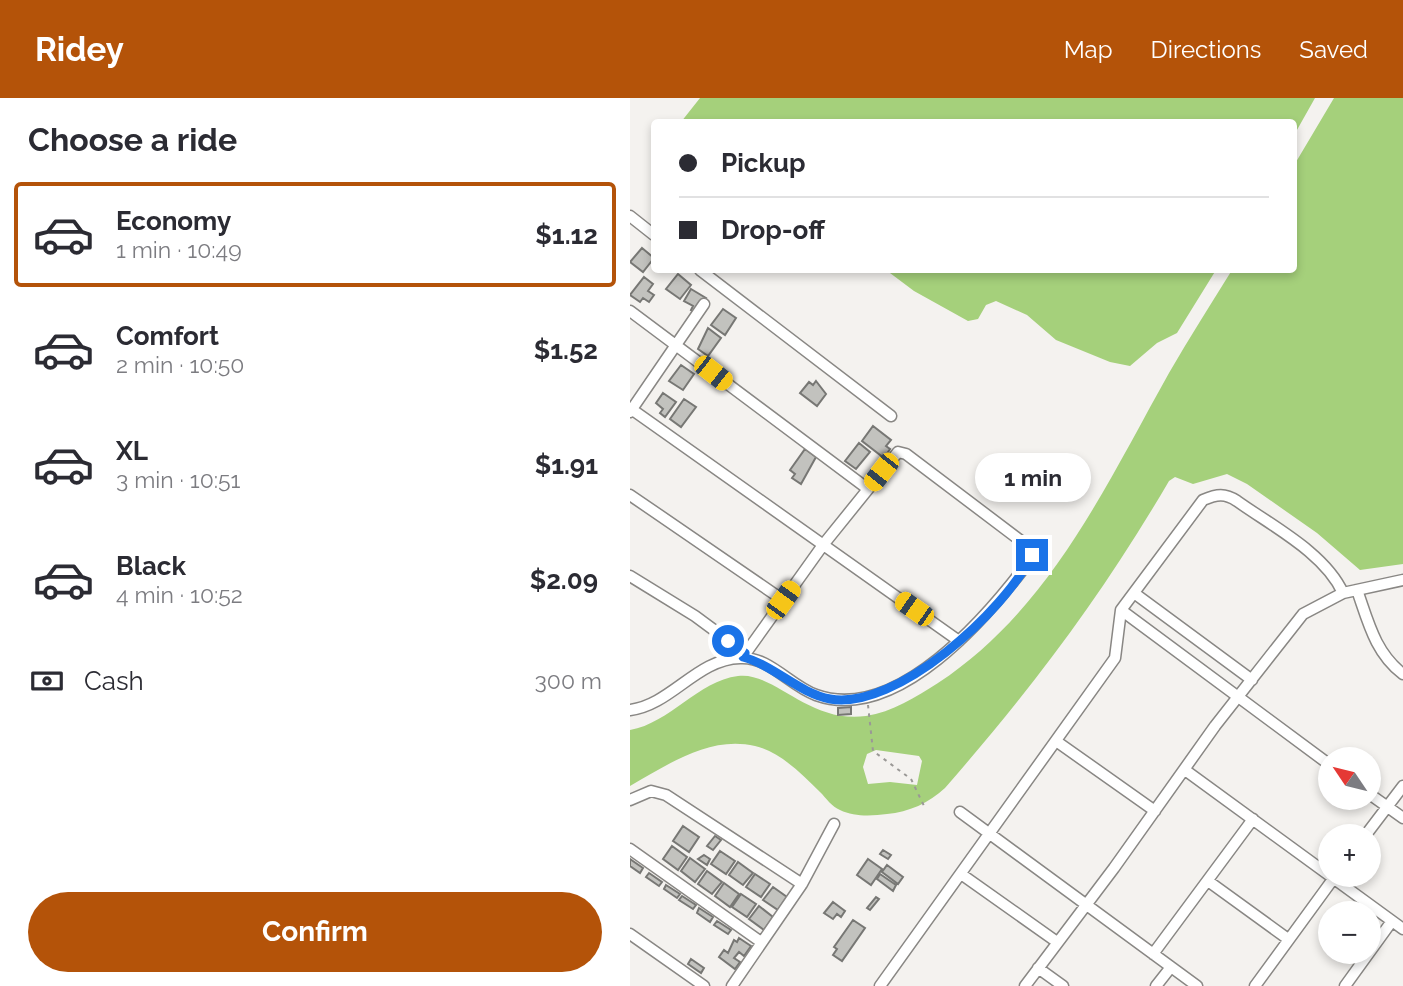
<!DOCTYPE html>
<meta charset="utf-8">
<style>
:root{--surface:#fff;--page:#f2f2f3;--text:#2b2b33;--muted:#7c7c81;--line:#e1e1e2;--accent:#b45309}
body{margin:0;font-family:Raleway,sans-serif;background:var(--page);color:var(--text);height:100vh;display:flex;flex-direction:column;font-size:26px;white-space:nowrap}
*{box-sizing:border-box;margin:0}
p{font-size:23px;color:var(--muted)}
.icon{flex:none;width:38px;height:38px;fill:none;stroke:currentColor;stroke-width:2;stroke-linecap:round;stroke-linejoin:round}
.map{position:relative;flex:1;overflow:hidden}
.drawer{display:flex;flex-direction:column;background:var(--surface);width:630px}
.drawer>*{flex:none}
.hud{position:absolute;left:21px;top:21px;width:646px;height:154px;border-radius:7px;box-shadow:0 4px 10px #0003;display:grid;align-content:center;height:154px;padding:0 28px;background:var(--surface)}
.needle{width:46px;rotate:305deg}
.controls{position:absolute;left:688px;top:649px;display:grid;gap:14px}
.controls a{display:grid;place-items:center;width:63px;height:63px;border-radius:50%;background:var(--surface);box-shadow:0 4px 10px #0003;font-size:35px}
.end{position:absolute;width:32px;height:32px;margin:-16px;border:9px solid #1a73e8;background:#fff;box-shadow:0 0 0 4px #fff}
.from{border-radius:50%}
.bubble{position:absolute;height:49px;border-radius:24px;background:var(--surface);box-shadow:0 4px 10px #0003;font-size:23px;font-weight:700;line-height:49px;text-align:center}
.car{position:absolute;width:21px;height:42px;margin:-21px -10px;border-radius:9px;box-shadow:0 0 5px 2px #0007;background:linear-gradient(#f5c518 24%,#345 0 40%,#f5c518 0 76%,#345 0 86%,#f5c518 0)}
.hud b{display:flex;align-items:center;gap:24px;height:66px;font-size:26px}
.hud b+b{border-top:2px solid var(--line)}
.hud i{width:18px;height:18px;background:var(--text)}
ul{padding:0;list-style:none}
li{display:flex;align-items:center;gap:21px;height:105px;margin:0 14px 10px;padding:0 14px;border:4px solid transparent;border-radius:7px}
li div{flex:1}
li b{display:block;font-size:26px}
li em{font-style:normal;font-weight:700}
li.selected{border-color:var(--accent)}
li>.icon{width:63px;height:63px;stroke-width:1.5}
h2{padding:0 28px;font-size:32px;line-height:84px}
.pay{display:flex;align-items:center;gap:18px;height:77px;padding:0 28px;font-size:26px}
.pay p{margin-inline-start:auto}
.primary-button{display:flex;gap:14px;margin-top:auto;padding:14px 28px}
.primary-button a{flex:1;height:80px;border-radius:42px;background:var(--accent);color:#fff;font-size:28px;font-weight:700;line-height:80px;text-align:center}
header{display:flex;align-items:center;gap:42px;box-sizing:border-box;height:98px;padding:0 35px;background:var(--accent);color:#fff}
header strong{font-size:33px}
nav{display:flex;gap:38px;margin-inline-start:auto;font-size:24px}
main{display:flex;flex:1;min-height:0}
.map>svg:first-child{display:block}
.water{fill:#a5d07b;fill-rule:evenodd}
.building{fill:#c2c2be;stroke:#777774;stroke-width:2}
.lines{fill:none;stroke-linecap:round;stroke-linejoin:round}
.minor-casing{stroke:#898784;stroke-width:13}
.path{stroke:#9a9896;stroke-width:2;stroke-dasharray:3.5 5;stroke-linecap:butt}
.minor{stroke:#fff;stroke-width:10}
.route{stroke:#1a73e8;stroke-width:9}
</style>
<header>
<strong>Ridey</strong>
<nav><a>Map</a><a>Directions</a><a>Saved</a></nav>
</header>
<main>
<section class="drawer">
<h2>Choose a ride</h2>
<ul>
<li class="selected"><svg class="icon" aria-label="car" viewBox="0 0 24 24"><path d="M5 17H2v-5l4-1 3-4h7l3 4 3 1v5h-3M9 17h6M6 11h13"/><circle cx="7" cy="17" r="2"/><circle cx="17" cy="17" r="2"/></svg><div><b>Economy</b><p>1 min · 10:49</p></div><em>$1.12</em></li>
<li><svg class="icon" aria-label="car" viewBox="0 0 24 24"><path d="M5 17H2v-5l4-1 3-4h7l3 4 3 1v5h-3M9 17h6M6 11h13"/><circle cx="7" cy="17" r="2"/><circle cx="17" cy="17" r="2"/></svg><div><b>Comfort</b><p>2 min · 10:50</p></div><em>$1.52</em></li>
<li><svg class="icon" aria-label="car" viewBox="0 0 24 24"><path d="M5 17H2v-5l4-1 3-4h7l3 4 3 1v5h-3M9 17h6M6 11h13"/><circle cx="7" cy="17" r="2"/><circle cx="17" cy="17" r="2"/></svg><div><b>XL</b><p>3 min · 10:51</p></div><em>$1.91</em></li>
<li><svg class="icon" aria-label="car" viewBox="0 0 24 24"><path d="M5 17H2v-5l4-1 3-4h7l3 4 3 1v5h-3M9 17h6M6 11h13"/><circle cx="7" cy="17" r="2"/><circle cx="17" cy="17" r="2"/></svg><div><b>Black</b><p>4 min · 10:52</p></div><em>$2.09</em></li>
</ul>
<div class="pay"><svg class="icon" aria-label="cash" viewBox="0 0 24 24"><path d="M3 7h18v10H3z"/><circle cx="12" cy="12" r="2"/></svg>Cash<p>300 m</p></div>
<div class="primary-button"><a>Confirm</a></div>
</section>
<div class="map">
<svg width="773" height="888" viewBox="0 0 773 888">
<rect width="100%" height="100%" fill="#f4f2ef"/>
<!-- water -->
<path class="water" d="M70 0H685L663 39V24H51Z
M704 0H773V466L730 472 687 435 617 386 597 376 563 386 545 379 539 383C471 499 403 589 315 690 299 705 279 714 257 716 242 718 224 719 210 712 202 709 196 700 190 694 172 676 150 654 125 648 80 637 37 667 0 688V632C40 625 68 583 108 578 144 573 179 626 236 618 262 614 286 599 308 585 420 511 475 389 539 275 559 240 581 206 602 172H663V69ZM246 652 289 658 292 663 287 687 260 684 238 686 233 669 237 656Z
M256 172H586L547 235 527 245 500 268 480 264 426 242 397 217 366 203 356 207 348 221 338 223 284 193Z"/>
<!-- building -->
<path class="building" d="M12 150 24 160 13 174 0 164Z
M48 176 61 187 50 201 36 191Z
M14 179 23 186 18 193 24 197 19 204 13 200 10 204 0 197Z
M61 191 76 200 66 215 61 212 63 208 54 203Z
M93 211 106 220 95 237 81 227Z
M78 230 91 240 78 258 68 251Z
M51 267 64 276 53 292 39 283Z
M186 283 196 296 187 308 170 295 179 284 183 287Z
M33 295 46 304 35 319 30 315 33 311 26 305Z
M54 301 66 309 51 329 40 321Z
M243 328 261 342 256 348 260 351 254 360 232 343Z
M229 345 240 354 226 371 215 363Z
M175 351 186 359 171 386 162 380 165 376 160 372Z
M221 609V616L208 617V610Z
M53 728 69 739 59 754 43 743Z
M85 738 91 742 83 752 77 748Z
M42 748 57 759 48 772 33 761Z
M253 752 261 757 258 761 250 756Z
M90 753 105 763 96 776 81 766Z
M74 757 80 761 77 767 68 761Z
M60 760 75 771 65 784 51 773Z
M0 761 13 770 10 775 0 768Z
M238 761 252 771 241 787 227 777Z
M108 764 123 775 113 787 99 777Z
M257 767 273 779 268 786 252 774Z
M77 773 92 784 82 796 68 786Z
M19 775 32 784 29 788 16 779Z
M125 776 140 786 131 799 116 789Z
M250 776 266 787 263 793 247 781Z
M94 785 109 796 100 809 85 798Z
M36 787 50 796 47 800 34 791Z
M143 789 157 799 148 812 133 802Z
M111 796 126 806 117 819 102 809Z
M52 798 66 807 63 811 49 802Z
M246 799 249 801 240 812 237 810Z
M203 804 215 813 211 819 207 816 203 821 194 815Z
M129 808 143 819 134 832 119 821Z
M69 810 83 819 80 824 67 815Z
M223 822 235 830 212 863 203 857 207 851 204 849Z
M87 823 101 832 98 836 84 827Z
M109 840 121 848 114 858 109 854 104 860 110 864 105 871 89 859 94 852 98 855 104 842 107 844Z
M61 861 74 870 71 875 58 866Z"/>
<g class="lines">
<defs>
<path id="minor" d="M0 118 24 137
M70 172 261 318
M0 213 238 391
M0 310 329 543
M0 314 74 206
M0 397 153 502
M0 478 65 518 115 555
M727 492C738 523 745 555 773 576
M504 495 622 582
M491 512 700 667
M0 612C41 607 67 561 110 560 139 558 160 588 186 597 267 626 358 518 400 462L403 452 276 356 268 354 193 447 113 559
M426 643 525 713
M555 672 773 831
M738 695 773 720
M0 702 21 693 36 697 172 786
M330 714 567 888
M735 738 773 688
M0 751 131 844
M331 776 427 844
M578 783 658 841
M0 836 74 888
M523 856 623 721
M408 870 433 888
M102 888 172 786 204 726
M250 888 485 560 491 512 573 402C587 396 595 395 607 403 642 428 695 455 713 495
M395 888 484 770 585 628 673 516 713 495 773 482
M526 888 541 869
M625 888 706 777
M715 888 762 823"/>
</defs>
<!-- minor casing -->
<use href="#minor" class="minor-casing"/>
<!-- path -->
<path class="path" d="M238 607 243 653 281 681 295 710"/>
<!-- minor -->
<use href="#minor" class="minor"/>
</g>
<g class="lines">
<!-- route -->
<path class="route" d="M98 543 115 555 113 559C145 568 169 595 200 601 266 613 375 513 402 457"/>
</g>
</svg>
<div class="controls">
<a><svg class="needle" viewBox="-14 -14 28 28"><path d="M0-13l5 13h-10z" fill="#e53935"/><path d="M0 13l5-13h-10z" fill="#7c7c81"/></svg></a>
<a>+</a>
<a>−</a>
</div>
<i class="end from" style="left:98px;top:543px"></i>
<i class="end" style="left:402px;top:457px"></i>
<div class="bubble" style="left:345px;top:355px;width:116px">1 min</div>
<i class="car" style="left:83px;top:275px;rotate:128deg"></i>
<i class="car" style="left:251px;top:374px;rotate:218deg"></i>
<i class="car" style="left:153px;top:502px;rotate:36deg"></i>
<i class="car" style="left:284px;top:511px;rotate:305deg"></i>
<div class="hud">
<b><i class="from"></i>Pickup</b>
<b><i></i>Drop-off</b>
</div>
</div>
</main>
